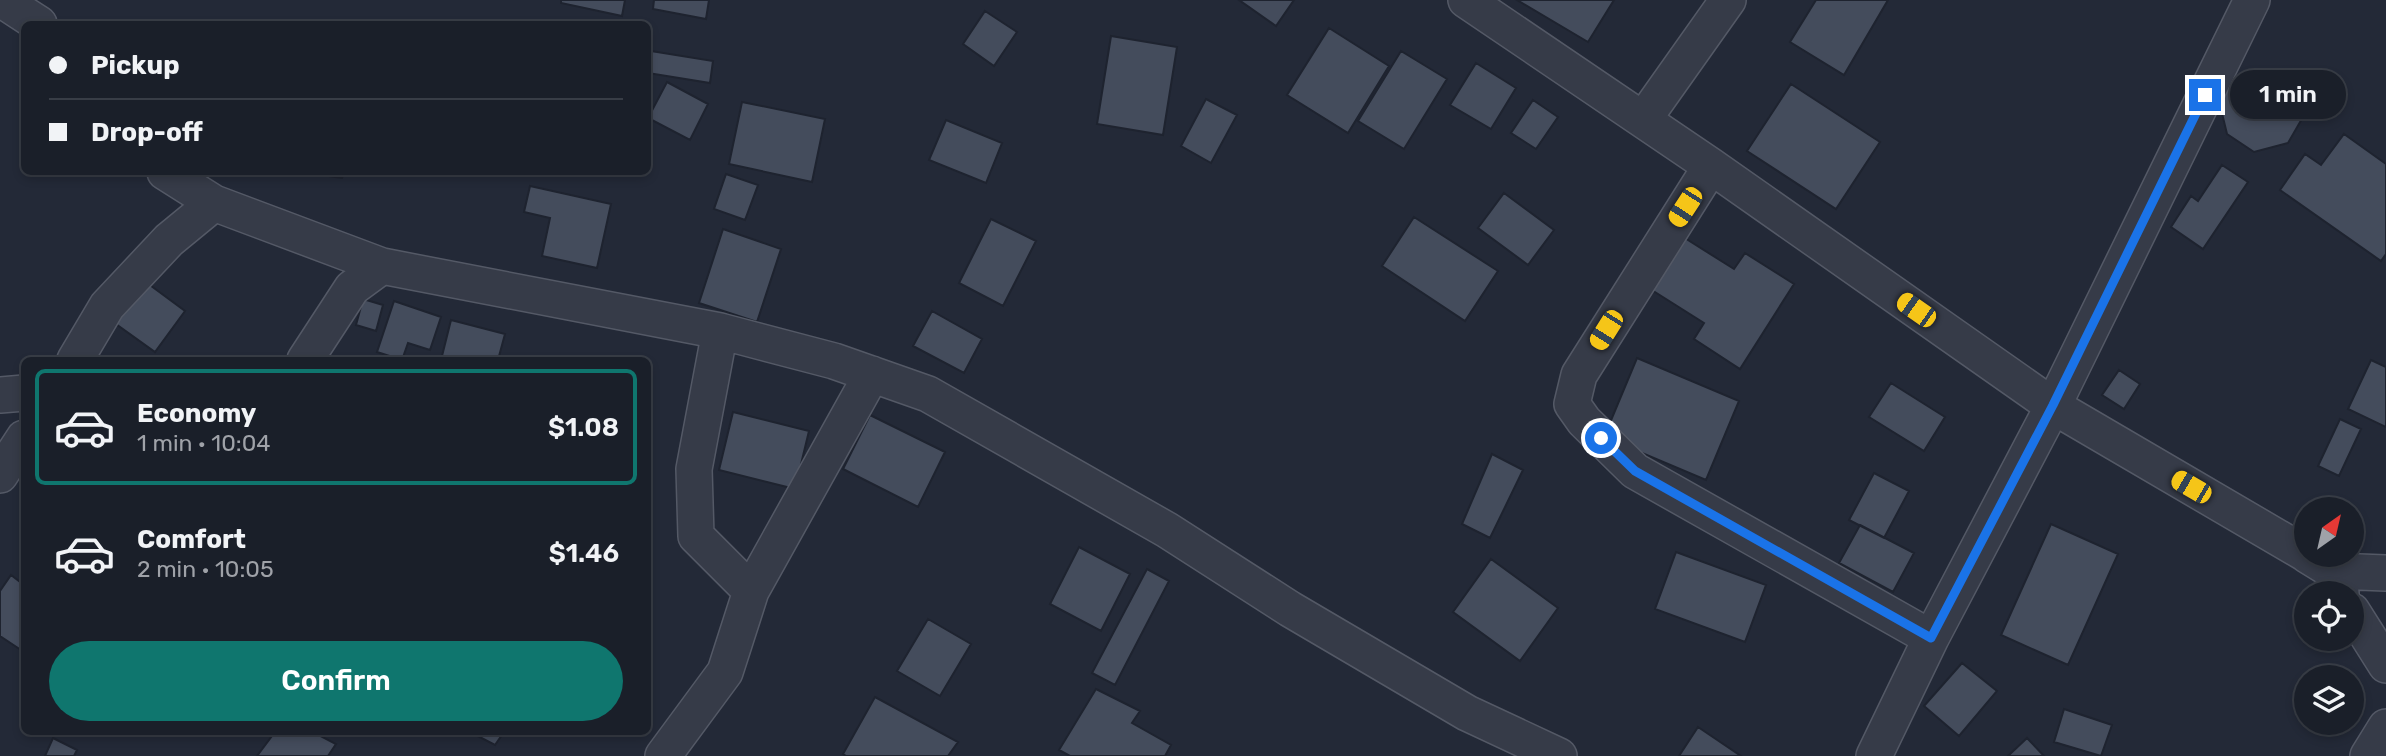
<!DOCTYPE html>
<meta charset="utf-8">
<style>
:root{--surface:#1a1f29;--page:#272c35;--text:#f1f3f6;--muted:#9fa2a8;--line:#383d46;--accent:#0f766e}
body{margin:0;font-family:Rubik,sans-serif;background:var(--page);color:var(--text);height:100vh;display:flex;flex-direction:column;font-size:26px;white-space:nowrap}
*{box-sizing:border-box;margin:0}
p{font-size:23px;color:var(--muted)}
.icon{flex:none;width:38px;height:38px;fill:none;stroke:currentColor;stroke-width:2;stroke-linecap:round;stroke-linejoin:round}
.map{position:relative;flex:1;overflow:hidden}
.drawer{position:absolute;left:21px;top:357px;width:630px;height:378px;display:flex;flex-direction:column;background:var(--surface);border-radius:10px;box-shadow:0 4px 10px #0003,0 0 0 2px var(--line)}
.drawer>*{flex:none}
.top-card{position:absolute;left:21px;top:21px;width:630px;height:154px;border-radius:10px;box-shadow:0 4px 10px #0003,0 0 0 2px var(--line);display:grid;align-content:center;height:154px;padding:0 28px;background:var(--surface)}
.needle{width:46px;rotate:34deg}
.tools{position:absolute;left:2294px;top:497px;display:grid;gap:14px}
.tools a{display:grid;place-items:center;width:70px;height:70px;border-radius:50%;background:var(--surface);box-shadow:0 4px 10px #0003,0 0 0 2px var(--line);font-size:35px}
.end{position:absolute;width:32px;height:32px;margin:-16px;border:9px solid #1a73e8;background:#fff;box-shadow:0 0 0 4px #fff}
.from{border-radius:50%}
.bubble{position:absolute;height:49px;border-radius:24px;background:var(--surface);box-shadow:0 4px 10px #0003,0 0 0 2px var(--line);font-size:23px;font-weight:600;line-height:49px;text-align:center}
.car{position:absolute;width:21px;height:42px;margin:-21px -10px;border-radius:9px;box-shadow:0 0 5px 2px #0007;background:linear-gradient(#f5c518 24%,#345 0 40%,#f5c518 0 76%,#345 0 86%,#f5c518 0)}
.top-card b{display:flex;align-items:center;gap:24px;height:66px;font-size:26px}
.top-card b+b{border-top:2px solid var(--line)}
.top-card i{width:18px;height:18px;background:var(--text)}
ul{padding:12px 0 0;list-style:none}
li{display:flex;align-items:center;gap:21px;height:116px;margin:0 14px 10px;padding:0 14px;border:4px solid transparent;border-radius:10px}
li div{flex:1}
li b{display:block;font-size:26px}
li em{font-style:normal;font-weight:600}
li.on{border-color:var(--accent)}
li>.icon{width:63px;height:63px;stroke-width:1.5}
.cta{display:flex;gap:14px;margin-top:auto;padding:14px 28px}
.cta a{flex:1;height:80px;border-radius:42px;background:var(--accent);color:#fff;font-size:28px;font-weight:600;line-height:80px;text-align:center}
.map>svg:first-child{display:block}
.building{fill:#444c5c;stroke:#1e232f;stroke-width:2}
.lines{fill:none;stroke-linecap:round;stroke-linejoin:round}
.minor-casing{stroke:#545966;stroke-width:38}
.minor{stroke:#363b48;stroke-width:35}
.route{stroke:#1a73e8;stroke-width:9}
</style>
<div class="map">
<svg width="2386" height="756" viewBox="0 0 2386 756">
<rect width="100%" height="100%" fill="#232937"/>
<!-- building -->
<path class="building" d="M561 0H625L622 16 561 3Z
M654 0H709L706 19 653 9Z
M1239 0H1294L1276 26Z
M1517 0H1614L1588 42Z
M1816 0H1888L1844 75 1790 42Z
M985 11 1017 32 994 66 963 44Z
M1329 28 1389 66 1348 133 1287 95Z
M1111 36 1177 47 1163 135 1097 124Z
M651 51 713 61 710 83 648 73Z
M1401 51 1447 79 1404 149 1358 121Z
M1476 63 1516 88 1491 129 1450 105Z
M2266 73 2294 90 2303 117 2288 143 2254 152 2227 134 2219 101 2235 76Z
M667 82 708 104 690 140 648 118Z
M1791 84 1880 142 1836 209 1747 151Z
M1206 99 1237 115 1211 163 1181 146Z
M1533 100 1558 117 1536 149 1511 133Z
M742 102 825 119 812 182 729 164Z
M946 120 1002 143 986 183 929 160Z
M2344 134 2386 164V254L2381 261 2280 190 2305 154 2321 165Z
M2222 165 2248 182 2203 249 2171 227 2191 196 2198 201Z
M300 172H344L342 178Z
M726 174 758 185 745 220 714 209Z
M530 186 611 204 597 268 542 256 550 218 524 212Z
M1504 193 1554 230 1528 265 1478 228Z
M1414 217 1498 271 1465 321 1382 266Z
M991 219 1036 241 1003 306 959 283Z
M723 229 781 249 757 322 699 303Z
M1680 235 1734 269 1745 253 1794 284 1740 369 1694 339 1704 323 1647 287Z
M139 277 185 311 155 352 109 319Z
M363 299 383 305 376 331 356 325Z
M394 301 441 317 430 350 408 343 402 360 377 352Z
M932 311 982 339 964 373 913 346Z
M451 320 505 334 498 360H441Z
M1637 358 1739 401 1706 480 1604 437Z
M2371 360 2386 367V427L2348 409Z
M2119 370 2140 384 2124 409 2102 395Z
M1891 383 1945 417 1924 451 1869 417Z
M733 412 809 431 795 489 719 470Z
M870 415 945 452 918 507 843 469Z
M2340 419 2361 429 2339 476 2318 466Z
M1492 454 1523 470 1490 538 1462 524Z
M1874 473 1909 491 1884 538 1849 520Z
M2051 524 2118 554 2068 665 2001 635Z
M1860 525 1914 553 1893 592 1839 563Z
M1079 547 1130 574 1101 631 1050 604Z
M1676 552 1766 585 1745 642 1655 609Z
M1491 559 1558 608 1520 661 1453 612Z
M1147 569 1169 581 1115 685 1092 673Z
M11 575 24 585V652L0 636V591Z
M928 619 971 644 940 696 897 671Z
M1962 663 1997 691 1959 736 1924 706Z
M1096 689 1140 711 1132 723 1171 745 1165 756H1070L1059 750Z
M875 697 958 742 948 756H846L843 754Z
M2064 709 2112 725 2101 756 2054 742Z
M1698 727 1741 756H1679Z
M275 732H313L336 744 328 756H257Z
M470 732H504L495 745Z
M53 738 77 750 74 756H45Z
M2027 738 2044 756H2008Z"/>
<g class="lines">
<defs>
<path id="minor" d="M2 0 39 24
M1466 0 1711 166 2053 406 2306 554
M1643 120 1728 0
M1711 166 1579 375 1572 404 1584 421 1635 471 1931 638
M165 172 214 203
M720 331 694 469 696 536 751 591
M75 360 107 306 169 240 214 203 382 266 720 331 834 361 928 394 1167 530 1290 609 1467 713 1559 756
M305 360 352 288 382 266
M0 395 24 393
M0 475 24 438
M2307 555 2333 571 2341 593
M2333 571 2386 573
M2352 611 2386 665
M663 756 725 672 751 591 872 374
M1874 756 1931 638 2053 406 2252 0
M2368 756 2386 727"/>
</defs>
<!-- minor casing -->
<use href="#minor" class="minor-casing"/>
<!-- minor -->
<use href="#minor" class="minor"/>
</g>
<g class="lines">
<!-- route -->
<path class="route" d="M1601 438 1635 471 1931 638 2053 405 2205 95"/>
</g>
</svg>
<div class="tools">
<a><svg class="needle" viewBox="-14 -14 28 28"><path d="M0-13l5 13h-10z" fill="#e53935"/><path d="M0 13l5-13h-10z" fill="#9fa2a8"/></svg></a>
<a><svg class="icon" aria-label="locate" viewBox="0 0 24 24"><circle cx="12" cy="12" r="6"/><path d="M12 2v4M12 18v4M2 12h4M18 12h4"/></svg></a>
<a><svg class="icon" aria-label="layers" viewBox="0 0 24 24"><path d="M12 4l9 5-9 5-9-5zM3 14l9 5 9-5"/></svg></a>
</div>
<i class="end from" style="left:1601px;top:438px"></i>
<i class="end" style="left:2205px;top:95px"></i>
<div class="bubble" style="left:2230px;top:70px;width:116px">1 min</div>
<i class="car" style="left:1685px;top:207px;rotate:213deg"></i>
<i class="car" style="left:1916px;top:310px;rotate:305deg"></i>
<i class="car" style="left:1606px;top:330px;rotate:212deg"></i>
<i class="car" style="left:2191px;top:487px;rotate:300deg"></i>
<div class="top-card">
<b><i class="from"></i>Pickup</b>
<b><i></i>Drop-off</b>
</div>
<section class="drawer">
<ul>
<li class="on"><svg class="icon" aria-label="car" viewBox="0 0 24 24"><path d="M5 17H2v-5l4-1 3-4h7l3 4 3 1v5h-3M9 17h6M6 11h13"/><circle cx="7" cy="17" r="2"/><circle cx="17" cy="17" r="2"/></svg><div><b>Economy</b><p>1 min · 10:04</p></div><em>$1.08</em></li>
<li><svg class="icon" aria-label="car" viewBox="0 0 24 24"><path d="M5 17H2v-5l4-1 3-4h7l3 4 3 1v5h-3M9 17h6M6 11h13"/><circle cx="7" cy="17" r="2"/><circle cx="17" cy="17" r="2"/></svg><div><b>Comfort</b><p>2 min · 10:05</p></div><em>$1.46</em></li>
</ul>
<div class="cta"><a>Confirm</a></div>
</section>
</div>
